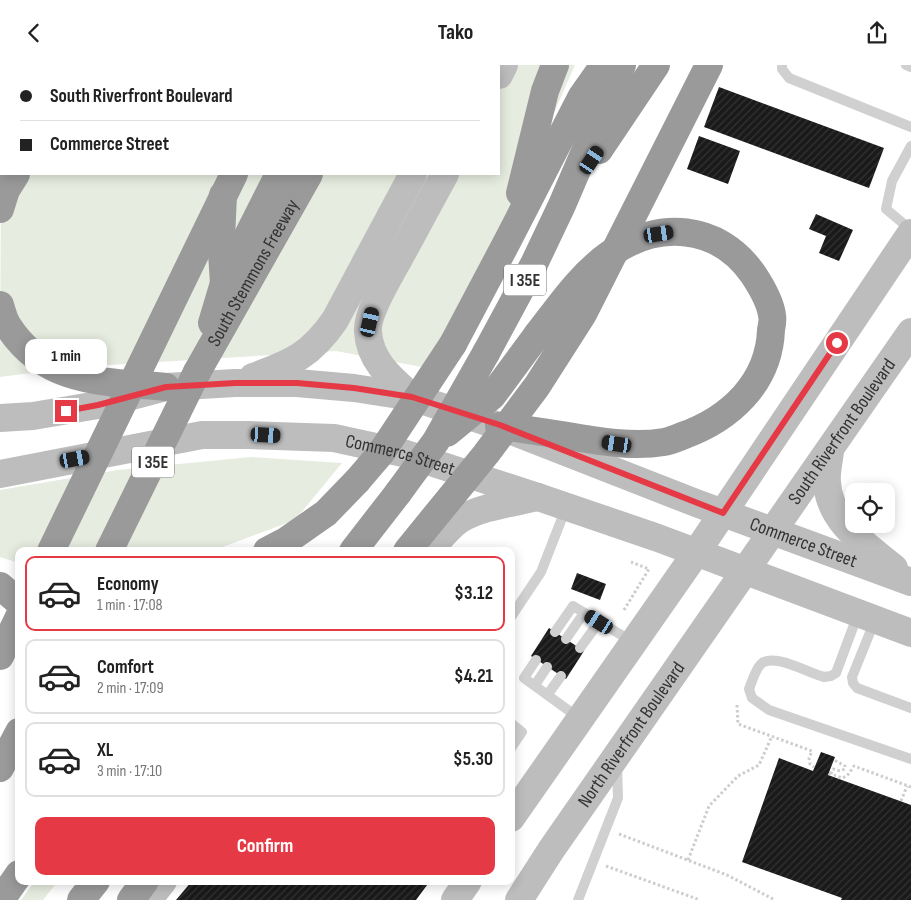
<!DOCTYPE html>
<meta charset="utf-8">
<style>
:root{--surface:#fff;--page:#f6f6f6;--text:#222;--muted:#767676;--line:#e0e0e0;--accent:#e63946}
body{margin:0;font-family:"Sofia Sans Condensed",sans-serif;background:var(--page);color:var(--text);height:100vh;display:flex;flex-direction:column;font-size:19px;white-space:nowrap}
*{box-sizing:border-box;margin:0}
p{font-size:16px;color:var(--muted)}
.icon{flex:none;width:28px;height:28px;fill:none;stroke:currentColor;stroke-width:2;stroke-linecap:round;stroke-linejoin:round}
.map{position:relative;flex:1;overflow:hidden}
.details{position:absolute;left:15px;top:482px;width:500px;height:338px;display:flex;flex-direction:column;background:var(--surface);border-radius:10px;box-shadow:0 2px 12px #0003}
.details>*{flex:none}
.hud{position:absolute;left:0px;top:0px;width:500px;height:110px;box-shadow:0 2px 12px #0003;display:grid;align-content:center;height:110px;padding:0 20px;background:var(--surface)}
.buttons{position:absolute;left:845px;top:418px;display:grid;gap:10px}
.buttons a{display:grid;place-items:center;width:50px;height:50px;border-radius:10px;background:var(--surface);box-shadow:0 2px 12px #0003;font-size:25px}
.end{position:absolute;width:22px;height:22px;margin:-11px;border:6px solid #e63946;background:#fff;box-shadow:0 0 0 2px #fff}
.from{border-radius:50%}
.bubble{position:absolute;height:35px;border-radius:10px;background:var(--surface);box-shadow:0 2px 12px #0003;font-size:16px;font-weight:700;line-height:35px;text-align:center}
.car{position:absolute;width:15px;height:30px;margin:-15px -8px;border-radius:6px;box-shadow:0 0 4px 1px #0007;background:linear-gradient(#222 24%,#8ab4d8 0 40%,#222 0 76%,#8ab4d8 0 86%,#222 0)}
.hud b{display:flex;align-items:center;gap:18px;height:48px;font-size:19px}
.hud b+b{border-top:1px solid var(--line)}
.hud i{width:12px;height:12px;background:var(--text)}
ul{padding:9px 0 0;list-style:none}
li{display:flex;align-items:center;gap:15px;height:75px;margin:0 10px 8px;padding:0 10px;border:2px solid var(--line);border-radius:10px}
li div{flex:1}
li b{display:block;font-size:19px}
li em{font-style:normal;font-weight:700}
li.active{border-color:var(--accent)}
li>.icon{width:45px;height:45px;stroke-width:1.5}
.primary-button{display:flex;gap:10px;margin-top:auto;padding:10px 20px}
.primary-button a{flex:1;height:58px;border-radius:10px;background:var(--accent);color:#fff;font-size:20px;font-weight:700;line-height:58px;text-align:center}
header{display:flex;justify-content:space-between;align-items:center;height:65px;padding:0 20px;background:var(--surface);font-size:22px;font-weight:700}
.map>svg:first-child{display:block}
.green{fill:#e6ecdf}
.building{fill:url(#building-hatch)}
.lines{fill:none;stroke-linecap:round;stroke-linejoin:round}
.path{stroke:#cdcdcd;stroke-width:3;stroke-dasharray:2.5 2.5;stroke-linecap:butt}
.lane{stroke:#d0d0d0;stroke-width:10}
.secondary{stroke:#bdbdbd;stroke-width:28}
.highway{stroke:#9a9a9a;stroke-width:28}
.highway-bridge{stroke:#9a9a9a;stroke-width:28}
.route{stroke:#e63946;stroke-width:6}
.labels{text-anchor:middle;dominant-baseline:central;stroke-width:5;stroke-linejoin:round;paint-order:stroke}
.shield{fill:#fff;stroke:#707070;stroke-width:1}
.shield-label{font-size:18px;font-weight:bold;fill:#333}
.street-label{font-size:19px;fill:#333;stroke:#fff}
</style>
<header><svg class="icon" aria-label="back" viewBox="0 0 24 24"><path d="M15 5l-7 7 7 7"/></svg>Tako<svg class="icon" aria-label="share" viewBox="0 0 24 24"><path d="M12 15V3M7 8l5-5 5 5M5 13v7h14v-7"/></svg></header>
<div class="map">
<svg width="911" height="835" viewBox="0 0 911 835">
<defs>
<pattern id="building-hatch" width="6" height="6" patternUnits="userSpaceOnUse" patternTransform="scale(1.25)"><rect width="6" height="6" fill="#1a1a1a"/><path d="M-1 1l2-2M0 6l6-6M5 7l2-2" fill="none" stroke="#333"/></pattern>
</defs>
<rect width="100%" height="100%" fill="#fff"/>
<!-- green -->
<path class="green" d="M102 0H575L460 262 422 302 336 286 77 302 0 312 1 106V109H499V1H100Z
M251 392 342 398 295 455 212 486H19V498L0 492V425L118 405Z
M35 816H58L43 835H21Z"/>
<!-- building -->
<path class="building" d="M719 22 884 83 869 123 704 62Z
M699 71 740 86 728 119 687 104Z
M816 149 853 165 839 196 819 188 826 171 809 164Z
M577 508 606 519 600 535 571 524Z
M549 563 584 586 566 614 531 591Z
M821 687 835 692 828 710 911 740V835H841L842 833 742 797 779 693 813 706Z
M192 816H430L416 835H176Z"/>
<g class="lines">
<!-- path -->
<path class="path" d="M624 545 649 504 631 497
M737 640 738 659 812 686 809 693 810 699 814 702
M829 708 842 713 847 711 854 701 911 722
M831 709 833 704 840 706 845 704V701L834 695
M901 736 907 721
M619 769 727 810 775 835
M688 795 709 741 738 711 759 700 772 671
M606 801 700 835"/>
<!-- lane -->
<path class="lane" d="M782 0V4L789 13 911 62
M906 0 911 2
M911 81 892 116 886 144 911 165
M858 549 836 608 831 611 824 612C810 609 773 587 761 599 755 605 752 617 749 624L752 633 769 645 911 694
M511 552 541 507 566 443
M875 555 852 612 853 618 857 623 911 643
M555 567 573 541 633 577
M566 574 584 548
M580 583 599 557
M536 595 524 613 579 653
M535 620 547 602
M548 629 561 611
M511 658 522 667 511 683
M578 835 618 733 617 701"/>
<!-- secondary -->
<g class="secondary">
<path d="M65 1 66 0"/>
<path d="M471 1V0"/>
<path d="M499 10 504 0"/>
<path d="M0 73 1 72"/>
<path d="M253 312C292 298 311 290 335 255L413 109"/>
<path d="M412 332C392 314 370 297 368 267 366 247 391 209 401 190 416 163 430 136 445 109"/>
<path id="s1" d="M0 353 33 351 98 340 166 322 235 318H297L354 323 412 332 499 361 696 438 911 517"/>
<path d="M830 386C829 396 826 407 827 417 829 457 865 479 894 503"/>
<path id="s2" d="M0 409 202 370H250L334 373 403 388 538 432 658 473 911 568"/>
<path d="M429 486C438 476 448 463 459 455 482 441 513 438 538 432"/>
<path d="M511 753 696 488 911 168"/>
<path d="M148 835 163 816"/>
<path d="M455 835 468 816"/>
<path id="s3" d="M519 835 551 785 911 267"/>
</g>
<!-- highway -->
<g class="highway">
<path d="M86 1 88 0"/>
<path d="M288 1 289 0"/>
<path d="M333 1 334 0"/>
<path d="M370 1 371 0"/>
<path d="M599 85 656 0"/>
<path d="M520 128 545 26 555 0"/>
<path d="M223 130 221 173 224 218"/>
<path d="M0 144 6 125 16 109"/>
<path d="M0 240C2 247 4 255 8 261 46 320 104 316 166 322"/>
<path d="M212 258 224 218 279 109"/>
<path d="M453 279 508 175 582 31 604 0"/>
<path d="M486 288 534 199 562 140 622 0"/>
<path id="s4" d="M197 307 309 109"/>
<path d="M499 361C524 364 549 368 574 372 604 377 634 382 664 377 670 376 677 373 682 371 730 354 769 318 771 265 772 260 773 254 772 250 770 236 761 221 753 209 718 159 658 155 610 189 580 210 559 242 537 270"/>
<path d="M267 486 286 476 326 448 357 416"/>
<path d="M353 486 398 428"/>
<path d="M0 521 19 537"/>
<path d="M0 591 19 552"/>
<path d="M0 703 19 667"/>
<path d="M1 835 19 809"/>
<path d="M81 835 96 816"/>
<path d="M131 835 145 816"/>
</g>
<!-- highway-bridge -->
<path class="highway-bridge" d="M447 368 492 331 537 270
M357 416 381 388 453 279
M398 428 436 376 486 288
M51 486 234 109
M109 486 197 307
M407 486 486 389 537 321 583 249 709 0"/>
</g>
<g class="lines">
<!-- route -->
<path class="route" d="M66 346 98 340 166 322 235 318H297L354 323 412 332 500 360 723 448 837 278"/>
</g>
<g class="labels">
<!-- shield labels -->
<g class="shield">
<rect x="504" y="199.5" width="42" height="31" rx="4"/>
<rect x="132" y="381.5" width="42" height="31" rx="4"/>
</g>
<g class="shield-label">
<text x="525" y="215">I 35E</text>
<text x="153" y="397">I 35E</text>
</g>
<!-- street labels -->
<g class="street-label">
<text stroke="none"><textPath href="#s4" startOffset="114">South Stemmons Freeway</textPath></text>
<text stroke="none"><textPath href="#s3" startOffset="569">South Riverfront Boulevard</textPath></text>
<text stroke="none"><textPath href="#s2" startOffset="406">Commerce Street</textPath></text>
<text stroke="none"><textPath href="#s1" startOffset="834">Commerce Street</textPath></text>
<text stroke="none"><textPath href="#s3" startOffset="200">North Riverfront Boulevard</textPath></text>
</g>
</g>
</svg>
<div class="buttons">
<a><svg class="icon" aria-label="locate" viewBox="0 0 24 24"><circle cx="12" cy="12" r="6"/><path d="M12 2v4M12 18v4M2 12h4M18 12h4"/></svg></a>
</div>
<i class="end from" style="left:837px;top:278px"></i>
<i class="end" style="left:66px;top:346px"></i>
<div class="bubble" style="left:25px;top:274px;width:82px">1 min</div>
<i class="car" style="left:592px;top:95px;rotate:34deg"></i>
<i class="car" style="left:659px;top:169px;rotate:81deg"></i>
<i class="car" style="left:370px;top:257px;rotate:13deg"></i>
<i class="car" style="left:266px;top:370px;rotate:93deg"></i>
<i class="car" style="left:617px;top:379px;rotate:279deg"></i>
<i class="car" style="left:75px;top:394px;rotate:80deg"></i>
<i class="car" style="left:599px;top:557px;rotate:302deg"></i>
<div class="hud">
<b><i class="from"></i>South Riverfront Boulevard</b>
<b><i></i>Commerce Street</b>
</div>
<section class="details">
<ul>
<li class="active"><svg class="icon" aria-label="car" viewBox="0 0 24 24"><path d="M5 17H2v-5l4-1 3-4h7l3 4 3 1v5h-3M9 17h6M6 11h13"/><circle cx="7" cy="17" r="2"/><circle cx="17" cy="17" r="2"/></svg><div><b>Economy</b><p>1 min · 17:08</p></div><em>$3.12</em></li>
<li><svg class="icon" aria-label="car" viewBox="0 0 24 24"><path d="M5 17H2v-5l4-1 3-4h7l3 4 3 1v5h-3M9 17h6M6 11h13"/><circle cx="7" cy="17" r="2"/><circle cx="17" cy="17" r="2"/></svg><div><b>Comfort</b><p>2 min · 17:09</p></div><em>$4.21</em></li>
<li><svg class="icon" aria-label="car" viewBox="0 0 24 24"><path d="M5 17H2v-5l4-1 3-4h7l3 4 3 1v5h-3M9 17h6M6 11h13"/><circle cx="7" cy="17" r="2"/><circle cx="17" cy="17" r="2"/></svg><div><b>XL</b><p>3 min · 17:10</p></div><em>$5.30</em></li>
</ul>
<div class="primary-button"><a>Confirm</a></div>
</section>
</div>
